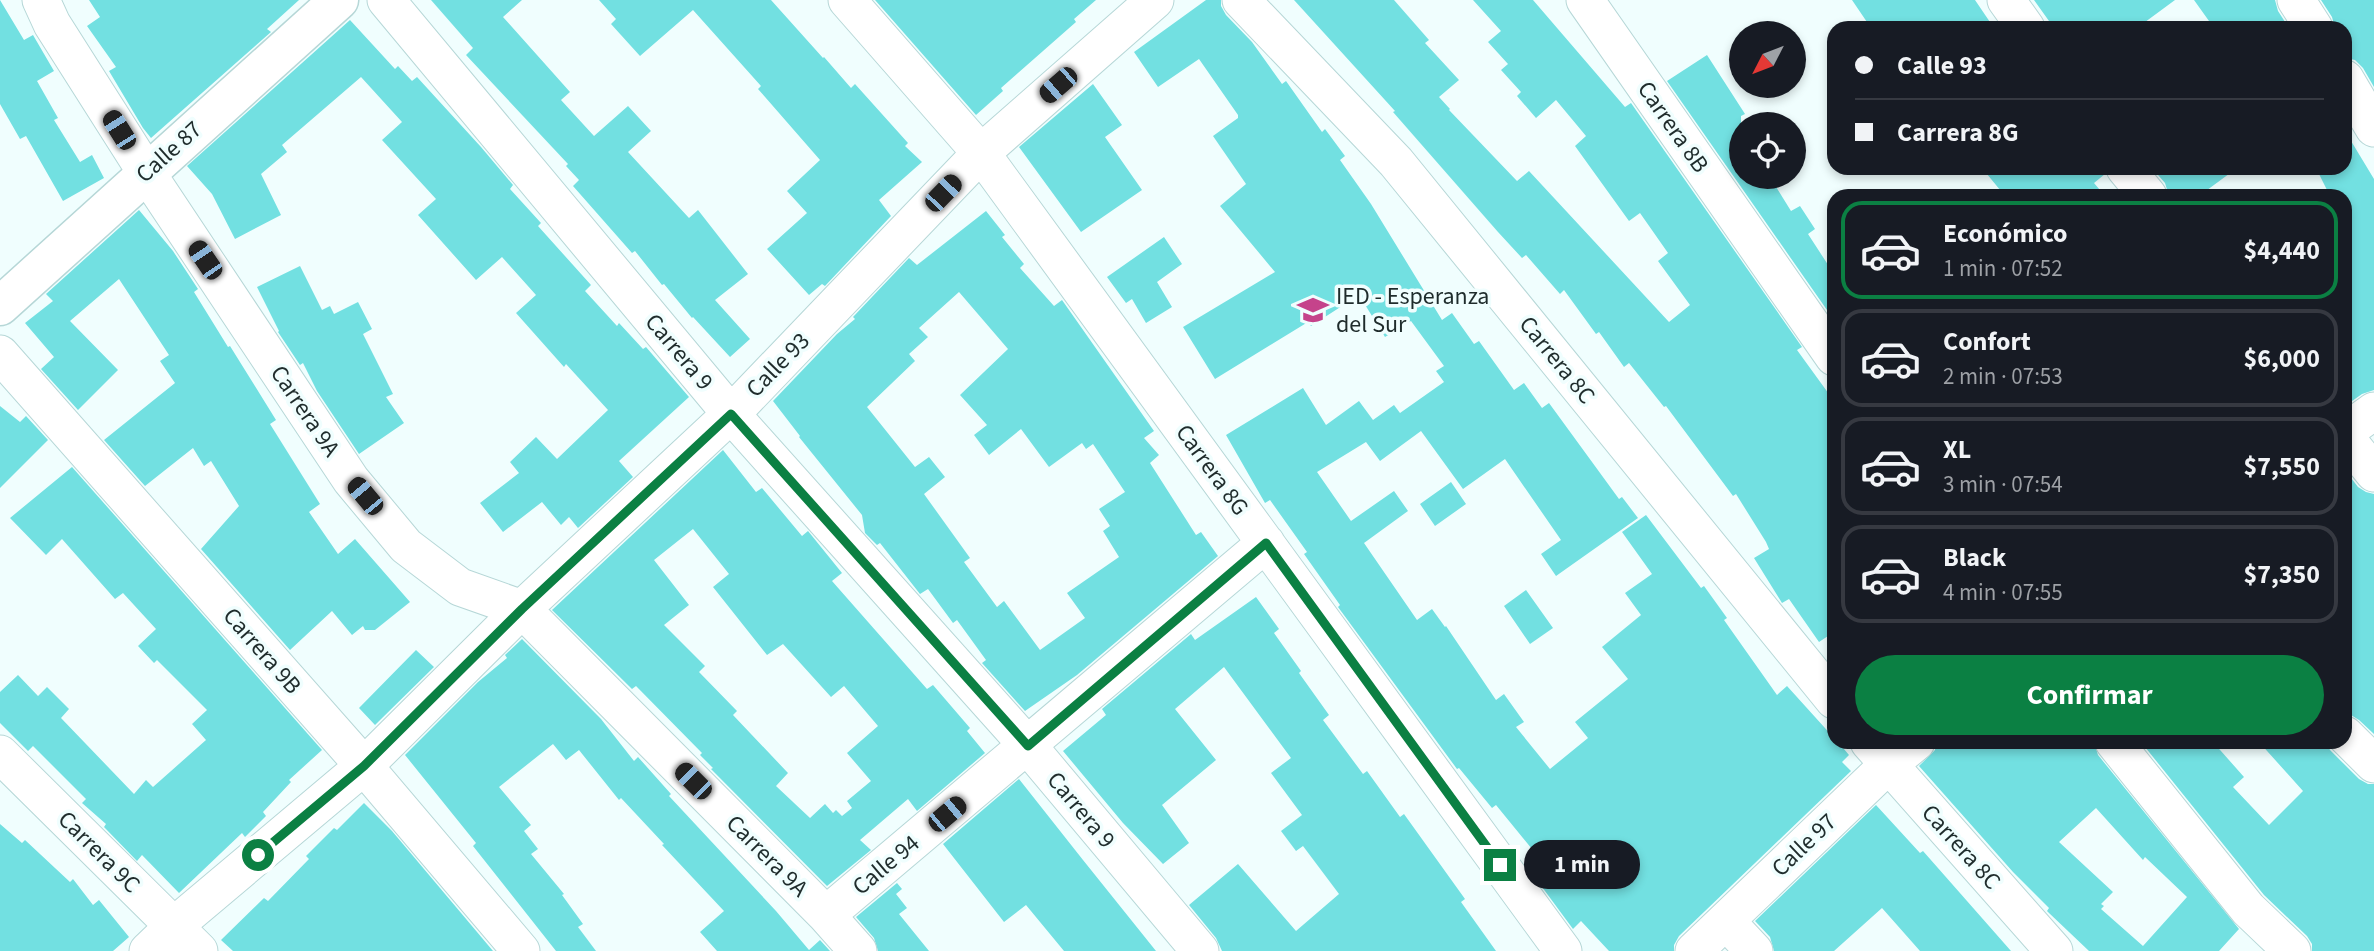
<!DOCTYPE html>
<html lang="es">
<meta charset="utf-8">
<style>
:root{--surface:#171b24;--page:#242831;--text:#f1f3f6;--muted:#9ea1a6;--line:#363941;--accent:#0b8043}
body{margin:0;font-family:"Source Sans 3",sans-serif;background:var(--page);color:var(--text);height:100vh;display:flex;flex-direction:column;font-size:26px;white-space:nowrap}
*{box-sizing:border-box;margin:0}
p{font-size:23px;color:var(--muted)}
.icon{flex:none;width:38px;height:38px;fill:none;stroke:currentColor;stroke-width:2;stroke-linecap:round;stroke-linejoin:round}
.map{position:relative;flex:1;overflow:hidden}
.side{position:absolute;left:1827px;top:189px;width:525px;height:560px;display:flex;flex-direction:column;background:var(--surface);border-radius:21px;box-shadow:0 4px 10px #0003}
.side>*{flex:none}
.hud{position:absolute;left:1827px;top:21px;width:525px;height:154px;border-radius:21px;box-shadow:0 4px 10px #0003;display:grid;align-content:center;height:154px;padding:0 28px;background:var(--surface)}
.needle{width:46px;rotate:228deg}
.controls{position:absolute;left:1729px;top:21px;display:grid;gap:14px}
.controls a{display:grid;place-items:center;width:77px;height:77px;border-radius:50%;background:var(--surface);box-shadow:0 4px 10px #0003;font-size:35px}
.end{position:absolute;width:32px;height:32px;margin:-16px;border:9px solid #0b8043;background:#fff;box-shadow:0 0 0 4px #fff}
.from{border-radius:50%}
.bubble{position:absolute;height:49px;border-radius:24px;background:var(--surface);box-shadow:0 4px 10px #0003;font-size:23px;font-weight:700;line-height:49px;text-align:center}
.car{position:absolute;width:21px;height:42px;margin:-21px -10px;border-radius:9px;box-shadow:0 0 5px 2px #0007;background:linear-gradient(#222 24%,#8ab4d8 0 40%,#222 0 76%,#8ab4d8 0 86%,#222 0)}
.hud b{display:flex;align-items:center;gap:24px;height:66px;font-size:26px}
.hud b+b{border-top:2px solid var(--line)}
.hud i{width:18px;height:18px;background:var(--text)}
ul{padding:12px 0 0;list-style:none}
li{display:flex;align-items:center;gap:21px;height:98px;margin:0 14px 10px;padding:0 14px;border:4px solid var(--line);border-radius:21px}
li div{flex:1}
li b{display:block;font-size:26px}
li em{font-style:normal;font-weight:700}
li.active{border-color:var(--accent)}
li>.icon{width:63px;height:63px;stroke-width:1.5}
.button{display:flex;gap:14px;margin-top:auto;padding:14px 28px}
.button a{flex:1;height:80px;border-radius:42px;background:var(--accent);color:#fff;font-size:28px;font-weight:700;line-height:80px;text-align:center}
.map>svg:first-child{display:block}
.building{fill:#72e0e1;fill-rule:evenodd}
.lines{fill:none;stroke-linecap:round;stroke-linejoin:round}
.minor-casing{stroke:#b6d7d7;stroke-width:39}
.tertiary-casing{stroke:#b6d7d7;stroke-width:41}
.minor{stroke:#fff;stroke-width:37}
.tertiary{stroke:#fff;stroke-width:38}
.route{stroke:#0b8043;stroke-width:9}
.labels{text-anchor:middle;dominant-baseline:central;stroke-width:7;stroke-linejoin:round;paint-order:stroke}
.street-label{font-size:24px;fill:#1f2c2c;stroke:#f0fefe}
.poi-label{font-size:24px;fill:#1f2c2c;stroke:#f0fefe;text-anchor:start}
</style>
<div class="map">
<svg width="2374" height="951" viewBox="0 0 2374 951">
<rect width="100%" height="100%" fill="#f0fefe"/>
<!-- building -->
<path class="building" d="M0 0 24 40 33 35 54 71 37 81 58 118 54 120 80 162 92 155 104 178 63 201 26 136 20 139 0 104Z
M89 0H299L267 29 271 32 151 138 143 128 109 71 116 67 87 26 100 17Z
M431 0H522L503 17 570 92 561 100 594 136 628 106 651 131 628 152 689 218 698 210 748 274 715 300 750 339 730 357 693 317 692 318 664 284 662 285 635 251 632 253 573 186 579 180 566 166 568 164 466 55 473 48Z
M599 0H771L823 58 824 57 851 88 855 84 908 143 905 146 922 162 879 200 891 216 825 286 822 284 809 295 767 249 807 213 787 191 820 160 758 89 761 86 693 10 640 56 611 24 616 19Z
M875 0H1096L1074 19 1076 22 1001 88 1003 91 976 115Z
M1206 0H1221V6L1226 15 1252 42 1282 84 1286 81 1322 132 1325 129 1345 156 1340 160 1371 204 1442 320 1452 313 1474 344 1479 341 1514 390 1524 383 1542 408 1549 403 1619 499 1622 497 1638 518 1556 576 1541 554 1561 540 1505 459 1463 489 1421 431 1380 461 1366 442 1317 472 1351 521 1394 491 1408 511 1364 543 1417 620 1432 609 1445 627 1446 626 1496 700 1504 694 1524 722 1516 727 1550 769 1588 738 1575 722 1628 679 1602 647 1641 615 1625 593 1652 574 1622 532 1646 515 1701 588 1704 586 1727 618 1724 620 1777 695 1787 686 1834 738V742H1838L1849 755 1842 762 1851 771 1679 936 1674 945V951H1609L1581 921 1573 929 1542 887 1554 876 1496 805 1492 808 1459 768 1457 769 1338 607 1340 605 1304 554 1307 552 1270 500 1265 503 1226 435 1303 388 1326 425 1359 401 1373 420 1394 405 1400 413 1444 382 1436 371 1444 366 1411 321 1385 337 1359 295 1311 326 1308 322 1215 379 1183 327 1275 272 1220 206 1246 184 1213 136 1238 118V115L1199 59 1158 87 1134 52Z
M1294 0H1394L1429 40 1425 43 1459 80 1439 97 1450 109 1449 110 1517 181 1529 171 1669 322 1690 305 1658 261 1668 253 1640 213 1629 221 1575 146 1586 136 1556 100 1536 118 1517 96 1521 92 1501 70 1508 64 1488 42 1501 31 1473 0H1533L1625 107 1631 103 1802 347 1797 350 1834 401V632L1819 642 1789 599 1782 603 1754 558 1769 549 1766 542 1736 494 1733 496 1666 406 1664 407 1629 363 1624 367 1599 332 1596 334 1564 290 1560 294 1526 255 1522 258 1498 232 1393 112 1395 111Z
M1852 0H1975L1994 28H1871Z
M2034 0H2175L2137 28H2054Z
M2194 0H2275L2278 11 2289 28H2214Z
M2321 0H2374V87L2363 68 2355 60 2345 58V28H2335L2332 17Z
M350 20 395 69 398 66 412 81 417 77 481 147 513 185 510 189 541 223 538 226 591 285 585 291 617 326 619 323 643 349 646 347 689 397 619 461 633 477 578 528 569 517 561 525 542 502 503 532 480 503 519 473 510 462 536 437 557 459 608 410 566 364 564 367 516 313 536 295 502 257 476 280 418 215 436 199 382 140 402 122 361 77 282 145 287 152 261 174 281 215 235 239 212 194 187 166Z
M1707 55 1745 114 1741 116V177H1770L1791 211 1800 206 1815 229 1808 234 1834 274V320L1667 81Z
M1093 84 1122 125 1105 137 1142 190 1081 232 1019 147Z
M2345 131 2374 179V390L2362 394 2345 406V196H2330L2316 168H2345Z
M1982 168H2105V174L2094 183 2105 196H2005Z
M2152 168H2237L2199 196H2169L2165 183Z
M139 210 173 251 198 289 194 292 228 347 230 346 276 420 270 424 320 504 309 512 338 554 355 539 410 602 375 630H365L363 626 352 635 332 611 290 650 201 549 239 506 211 461 204 466 193 448 145 486 104 440 175 383 160 361 169 355 119 279 70 321 118 370 78 410 41 369 54 357 25 323 53 301 46 294Z
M986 211 1005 235 1002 237 1024 264 1020 268 1054 306 1062 300 1154 431 1144 438 1159 455 1150 463 1196 535 1201 532 1218 556 1077 675 1025 711 982 663 986 660 957 620 953 623 928 589 920 594 880 543 877 545 865 533 862 515 799 437 800 436 773 401 837 334 855 319 853 317 909 258 917 265ZM959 292 1008 349 960 395 987 425 974 435 989 455 1021 429 1049 467 1082 443 1086 449 1093 444 1125 492 1099 509 1110 526 1103 531 1119 557 1067 593 1085 618 1040 650 1004 601 997 607 964 562 970 558 924 494 945 477 929 457 915 467 867 407 915 361 909 354 928 337 919 328Z
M1164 237 1182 264 1157 282 1172 307 1146 323 1132 299 1126 303 1107 277Z
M300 266 322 310 330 306 334 314 358 302 372 329 363 334 393 394 386 397 404 423 359 454 317 391 303 363 300 365 278 332 279 331 257 287Z
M0 406 20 422 26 416 48 440 0 488Z
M723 450 756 492 762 488 802 536 808 531 842 573 832 581 927 689 933 685 970 728 967 731 985 753 917 811 908 799 860 840 871 850 827 886 711 769 713 768 700 755 702 753 636 686 632 689 552 610ZM693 529 729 574 713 587 767 655 783 644 831 697 844 686 878 726 847 753 871 781 847 801 852 808 842 816 836 810 833 813 825 804 810 818 776 786 788 773 733 715 737 711 699 672 705 666 664 625 689 605 654 560Z
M72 467 322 750 289 780 291 782 263 812 266 816 245 837 242 833 179 893 142 855 137 861 104 827 106 824 82 803 86 799 33 746 28 751 0 723V692L18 675 38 696 47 687 69 709 61 718 134 794 146 780 153 787 206 740 192 724 207 710 157 660 154 663 138 646 156 629 123 593 115 599 62 539 46 555 10 518Z
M2345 470 2358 487 2366 492 2374 494V734L2359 720 2351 715H2345Z
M1451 482 1466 504 1435 526 1420 504Z
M1526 590 1553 628 1530 644 1504 606Z
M1256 597 1279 629 1274 633 1301 671 1299 673 1329 715 1323 720 1363 774 1367 771 1400 817 1404 814 1465 899 1461 902 1496 951H1222L1216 938 1189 905 1238 864 1296 931 1339 894 1303 846 1296 851 1281 831 1302 815 1271 773 1291 758 1224 667 1175 709 1216 760 1162 805 1189 843 1163 864 1123 823 1063 751 1106 715 1102 709 1191 634 1195 640Z
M522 639 601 719 634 761 638 757 671 794 669 796 776 911 809 950 820 940 830 951H717L700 932 724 911 662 845 664 844 621 798 619 800 579 750 566 760 553 744 499 787 531 825 524 831 538 849 531 854 564 894 562 895 583 924 578 927 596 951H556L473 846 476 843 405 755 478 682 507 658 505 655Z
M416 650 434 667 375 725 359 708Z
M1936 742H2094L2098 755 2239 929 2219 951H2089L2049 913 2047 911 2049 908 2013 872 1919 766 1935 750ZM2096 808 2143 860 2145 857 2187 897 2143 946 2101 909 2104 906 2101 904 2113 892 2059 842Z
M2141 742H2213L2244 777 2233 787 2269 825 2303 791 2259 742H2326L2330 750 2359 779 2368 784H2374V951H2312V944L2307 936 2264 895Z
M1019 779 1083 860 1156 951H1064L1026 905 1004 922 943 844Z
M364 803 392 831 493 951H233L221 940 264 898 268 901 309 859 306 856 334 828 337 830Z
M1876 805 1920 853 1923 851 2011 951H1920L1882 908 1834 951H1774L1770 937 1755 921Z
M0 824 22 843 25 840 70 882 73 879 93 905 99 900 129 937 113 951H0Z
M897 883 902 889 896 894 907 908 899 914 929 951H878L874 938 856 917Z"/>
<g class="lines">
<defs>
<path id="minor" d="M41 0 52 24 146 172 351 480 406 546 460 587 522 609 826 915 858 951
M386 0 731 414 1028 746 1200 951
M847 0 981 153 1563 951
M1241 0 1396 162 1834 700
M1585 0 1834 357
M2006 0 2026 28
M2296 0 2314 28
M2345 79 2374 128
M2125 168 2148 196
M0 354 364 766 521 951
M2345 432 2374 411
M2345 437 2374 473
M2345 735 2374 764
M1869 742 2054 951
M2114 742 2248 909 2292 951
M0 754 199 951
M826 915 1266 543
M1726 921 1754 951
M148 951 174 926 364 766 522 609 731 414 981 153 1155 0
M1694 951 1888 765 1916 742"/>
<path id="tertiary" d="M0 306 339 0"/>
</defs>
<!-- minor casing -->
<use href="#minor" class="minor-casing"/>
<!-- tertiary casing -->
<use href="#tertiary" class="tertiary-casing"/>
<!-- minor -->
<use href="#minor" class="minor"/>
<!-- tertiary -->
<use href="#tertiary" class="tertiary"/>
</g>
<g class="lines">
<!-- route -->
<path class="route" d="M258 855 364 766 522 609 731 414 1028 746 1266 543 1500 865"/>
</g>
<!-- icons -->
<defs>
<symbol id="school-bare" viewBox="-9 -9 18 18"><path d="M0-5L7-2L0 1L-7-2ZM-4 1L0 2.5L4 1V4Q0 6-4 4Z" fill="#c5438b" stroke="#f0fefe" stroke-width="2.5" paint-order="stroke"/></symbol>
</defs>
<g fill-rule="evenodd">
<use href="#school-bare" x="1291" y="288" width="44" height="44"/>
</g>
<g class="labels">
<!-- street labels -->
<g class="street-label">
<text transform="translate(1673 127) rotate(55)">Carrera 8B</text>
<text transform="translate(169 152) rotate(-42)">Calle 87</text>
<text transform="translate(679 352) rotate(50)">Carrera 9</text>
<text transform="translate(1557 360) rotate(51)">Carrera 8C</text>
<text transform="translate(778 365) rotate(-46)">Calle 93</text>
<text transform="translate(305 411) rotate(56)">Carrera 9A</text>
<text transform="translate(1212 470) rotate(54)">Carrera 8G</text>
<text transform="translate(262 651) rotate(49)">Carrera 9B</text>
<text transform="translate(1081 810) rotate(50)">Carrera 9</text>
<text transform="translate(1804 845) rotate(-44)">Calle 97</text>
<text transform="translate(1961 847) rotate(48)">Carrera 8C</text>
<text transform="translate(99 852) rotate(45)">Carrera 9C</text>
<text transform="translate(767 856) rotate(45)">Carrera 9A</text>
<text transform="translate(886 865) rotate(-40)">Calle 94</text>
</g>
<!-- poi labels -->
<g class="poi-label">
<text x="1336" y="296">IED - Esperanza<tspan x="1336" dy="28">del Sur</tspan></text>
</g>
</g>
</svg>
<div class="controls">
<a><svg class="needle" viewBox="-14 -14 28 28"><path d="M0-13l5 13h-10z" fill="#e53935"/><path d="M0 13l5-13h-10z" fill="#9ea1a6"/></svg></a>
<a><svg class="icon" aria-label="locate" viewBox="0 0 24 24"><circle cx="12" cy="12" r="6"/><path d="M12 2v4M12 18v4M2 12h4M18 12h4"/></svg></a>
</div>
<i class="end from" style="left:258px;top:855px"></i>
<i class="end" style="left:1500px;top:865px"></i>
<div class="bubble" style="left:1524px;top:840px;width:116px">1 min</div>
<i class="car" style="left:1058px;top:85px;rotate:229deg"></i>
<i class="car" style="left:119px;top:130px;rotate:328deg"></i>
<i class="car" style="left:943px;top:193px;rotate:44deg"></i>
<i class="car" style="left:205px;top:260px;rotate:326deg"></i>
<i class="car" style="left:365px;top:496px;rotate:320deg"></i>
<i class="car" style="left:693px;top:781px;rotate:315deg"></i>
<i class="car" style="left:947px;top:814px;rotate:50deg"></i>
<div class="hud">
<b><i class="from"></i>Calle 93</b>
<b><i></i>Carrera 8G</b>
</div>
<section class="side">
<ul>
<li class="active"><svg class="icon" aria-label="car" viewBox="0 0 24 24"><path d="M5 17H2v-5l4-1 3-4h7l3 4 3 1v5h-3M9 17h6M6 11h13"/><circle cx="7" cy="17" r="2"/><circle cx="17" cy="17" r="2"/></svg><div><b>Económico</b><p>1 min · 07:52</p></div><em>$4,440</em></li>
<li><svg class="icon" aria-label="car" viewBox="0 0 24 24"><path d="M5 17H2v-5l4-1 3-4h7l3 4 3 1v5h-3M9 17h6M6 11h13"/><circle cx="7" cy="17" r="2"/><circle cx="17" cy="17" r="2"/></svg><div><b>Confort</b><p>2 min · 07:53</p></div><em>$6,000</em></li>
<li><svg class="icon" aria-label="car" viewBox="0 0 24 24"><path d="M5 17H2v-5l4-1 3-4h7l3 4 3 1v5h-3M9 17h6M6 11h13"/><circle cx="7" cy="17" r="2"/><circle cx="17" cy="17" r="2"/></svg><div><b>XL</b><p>3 min · 07:54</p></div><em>$7,550</em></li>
<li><svg class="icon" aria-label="car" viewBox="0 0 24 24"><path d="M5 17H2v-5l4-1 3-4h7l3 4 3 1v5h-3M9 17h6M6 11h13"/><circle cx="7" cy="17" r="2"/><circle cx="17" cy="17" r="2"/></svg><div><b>Black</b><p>4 min · 07:55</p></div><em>$7,350</em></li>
</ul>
<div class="button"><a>Confirmar</a></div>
</section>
</div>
